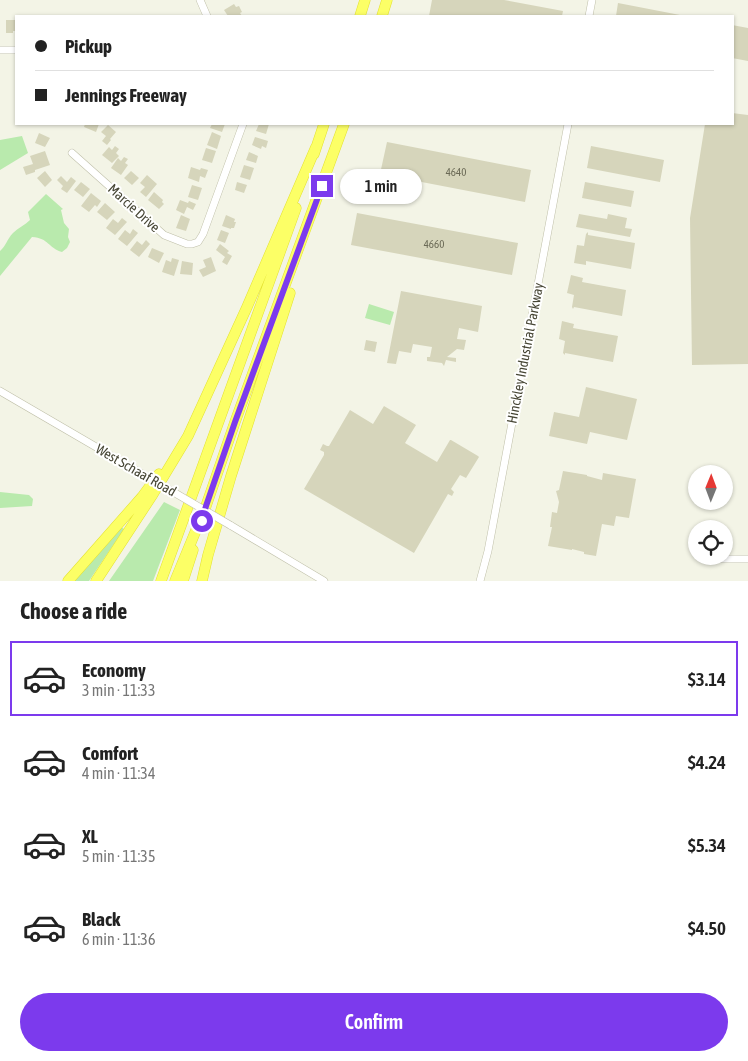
<!DOCTYPE html>
<meta charset="utf-8">
<style>
:root{--surface:#fff;--page:#f2f2f2;--text:#222;--muted:#767676;--line:#e0e0e0;--accent:#7c3aed}
body{margin:0;font-family:"Asap Condensed",sans-serif;background:var(--page);color:var(--text);height:100vh;display:flex;flex-direction:column;font-size:19px;white-space:nowrap}
*{box-sizing:border-box;margin:0}
p{font-size:16px;color:var(--muted)}
.icon{flex:none;width:28px;height:28px;fill:none;stroke:currentColor;stroke-width:2;stroke-linecap:round;stroke-linejoin:round}
.map{position:relative;height:581px;overflow:hidden}
.panel{display:flex;flex-direction:column;background:var(--surface);flex:1}
.panel>*{flex:none}
.banner{position:absolute;left:15px;top:15px;width:719px;height:110px;border-radius:0px;box-shadow:0 1px 4px #0004;display:grid;align-content:center;height:110px;padding:0 20px;background:var(--surface)}
.needle{width:32px;rotate:1deg}
.controls{position:absolute;left:688px;top:465px;display:grid;gap:10px}
.controls a{display:grid;place-items:center;width:45px;height:45px;border-radius:50%;background:var(--surface);box-shadow:0 1px 4px #0004;font-size:25px}
.end{position:absolute;width:22px;height:22px;margin:-11px;border:6px solid #7c3aed;background:#fff;box-shadow:0 0 0 2px #fff}
.from{border-radius:50%}
.bubble{position:absolute;height:35px;border-radius:18px;background:var(--surface);box-shadow:0 1px 4px #0004;font-size:16px;font-weight:600;line-height:35px;text-align:center}
.banner b{display:flex;align-items:center;gap:18px;height:48px;font-size:19px}
.banner b+b{border-top:1px solid var(--line)}
.banner i{width:12px;height:12px;background:var(--text)}
ul{padding:0;list-style:none}
li{display:flex;align-items:center;gap:15px;height:75px;margin:0 10px 8px;padding:0 10px;border:2px solid transparent;border-radius:0px}
li div{flex:1}
li b{display:block;font-size:19px}
li em{font-style:normal;font-weight:600}
li.current{border-color:var(--accent)}
li>.icon{width:45px;height:45px;stroke-width:1.5}
h2{padding:0 20px;font-size:22px;line-height:60px}
.button{display:flex;gap:10px;margin-top:auto;padding:10px 20px}
.button a{flex:1;height:58px;border-radius:30px;background:var(--accent);color:#fff;font-size:20px;font-weight:600;line-height:58px;text-align:center}
.map>svg:first-child{display:block}
.green{fill:#b9eaad}
.building{fill:#d6d5bb}
.lines{fill:none;stroke-linecap:round;stroke-linejoin:round}
.minor-casing{stroke:#bfbfa8;stroke-width:8}
.highway-casing{stroke:#e3e130;stroke-width:11}
.minor{stroke:#fff;stroke-width:7}
.highway{stroke:#fcff66;stroke-width:10}
.minor-bridge-casing{stroke:#bfbfa8;stroke-width:8;stroke-linecap:butt}
.minor-bridge{stroke:#fff;stroke-width:7}
.route{stroke:#7c3aed;stroke-width:6}
.labels{text-anchor:middle;dominant-baseline:central;stroke-width:4;stroke-linejoin:round;paint-order:stroke}
.number-label{font-size:11px;fill:#6b6a56}
.street-label{font-size:14px;fill:#474635;stroke:#fff}
</style>
<div class="map">
<svg width="748" height="581" viewBox="0 0 748 581">
<rect width="100%" height="100%" fill="#f3f4e6"/>
<!-- green -->
<path class="green" d="M22 136 28 153 0 170V140Z
M46 194 63 209 61 210 64 223 69 229 68 237 70 242 67 248 62 252C48 248 49 238 32 237L0 276V251C6 246 7 239 13 233 18 228 25 225 30 220L28 212Z
M369 304 394 312 390 325 365 318Z
M0 492 29 495 33 499 32 506 0 508Z
M164 502 180 510 153 581H109Z
M121 527 124 529 89 581H72Z"/>
<!-- building -->
<path class="building" d="M432 0H504L563 11 562 16H429Z
M618 3 680 15V16H616Z
M234 4 236 7 239 6 242 12 240 13 242 16H228L224 10Z
M6 20H16V31H13V33H6Z
M732 25 748 28V61L732 58Z
M732 113 748 115V364L692 365 690 218 705 124H732Z
M85 124H99L96 132 84 127Z
M212 124H225L222 132 210 128Z
M259 124H269L266 134 256 131Z
M108 125 116 132 110 139 111 140 107 145 102 141 106 136 101 132Z
M212 132 221 136 217 149 207 145Z
M39 133 50 138 45 147 35 143Z
M255 137 268 141 266 148 262 146 261 149 252 145Z
M387 142 531 170 525 202 380 174Z
M115 146 119 149 116 153 119 156 112 163 102 155 109 147 112 150Z
M591 146 664 160 660 182 587 168Z
M206 148 216 151 212 163 202 160Z
M45 151 50 165 35 170V172L26 175 23 167 33 164 30 156Z
M249 152 258 156 256 163 246 160Z
M124 157 128 159 125 163 128 165 121 175 111 168 118 158 121 161Z
M244 165 254 168 250 180 240 177Z
M191 167 200 170 201 168 208 170 205 178 200 176 199 182 188 178Z
M45 171 52 180 45 187 37 178Z
M131 171 139 178 132 185 124 178Z
M147 175 157 184 146 197 140 192 145 187 140 183Z
M61 176 67 182 71 177 76 181 67 193 61 189 63 186 57 180Z
M81 182 90 189 83 197 74 190Z
M237 182 247 185 244 193 235 190Z
M585 182 634 191 631 207 582 198Z
M192 185 202 188 198 200 188 197Z
M154 192 163 200 162 202 164 204 159 209 148 200Z
M91 193 101 201 97 207 95 205 89 212 81 206Z
M180 200 188 203 189 201 196 204 193 210 187 207 184 214 176 210Z
M105 203 115 212 107 220 97 212Z
M357 213 518 243 512 275 351 245Z
M579 214 607 219 608 214 627 218 625 228 632 229 630 237 576 227Z
M181 215 190 219 186 231 176 228Z
M226 215 235 219 234 222H236L234 228H231V229L222 226Z
M122 218 127 222 115 235 106 228 113 219 118 223Z
M133 229 138 233 127 246 118 239 125 230 130 234Z
M221 230 229 233 225 243 217 240Z
M588 232V235L635 243 631 269 586 261V265L574 263 577 245 584 246 586 234Z
M146 240 150 244 139 257 130 250 137 241 142 245Z
M220 244 229 251 227 253 232 256 227 265 222 262 225 257 216 250Z
M152 248 164 253 159 263 148 257Z
M211 257 216 271 203 277 199 270 206 267 203 260Z
M172 258 179 260 174 276 162 272 166 260 171 262Z
M182 261 193 263 192 275 180 274Z
M571 275 583 278 582 282 626 290 622 316 574 307 573 309 572 307 574 295 567 293Z
M401 291 482 306 478 332 459 328 457 339 466 340 464 350 457 349 447 357 456 358V362L446 360 444 366 442 363 427 361V357H430L432 347 413 344 411 353 399 351 396 364 387 363Z
M562 321 574 324 573 328 618 336 613 362 565 353V355L563 353 565 341 559 339Z
M366 340 377 342 375 352 364 350Z
M586 387 637 399 627 440 590 432 587 444 549 436 554 412 579 417Z
M384 406 416 425 405 443 437 462 450 440H451L478 456 479 457 466 478 460 475 451 489 454 492 452 496 448 494 414 553 304 489 324 455V452L320 450 323 444 327 446H329L350 410 373 424Z
M563 471 587 475V476L602 480 603 473 636 479 629 518 616 516 614 526 602 524 596 556 584 554V552L572 549V550L548 546 552 527H550L552 512 557 513 559 502 556 491 559 490Z"/>
<g class="lines">
<defs>
<path id="minor" d="M200 0 207 16
M589 16 592 0
M0 50H16
M72 153 164 235 187 244H192L198 242 203 234 243 124
M0 391 139 472
M230 525 324 581
M718 559H748
M480 581 488 551 568 124"/>
<path id="highway" d="M360 16 365 0
M382 16 387 0
M314 154 324 124
M68 581 142 497 159 474
M96 581 153 494 188 436 247 307 316 147
M161 581 296 208
M175 581 206 506 235 422 344 124
M183 581 193 550
M202 581 208 555 231 476 290 293"/>
</defs>
<!-- minor casing -->
<use href="#minor" class="minor-casing"/>
<!-- highway casing -->
<use href="#highway" class="highway-casing"/>
<!-- minor -->
<use href="#minor" class="minor"/>
<!-- highway -->
<use href="#highway" class="highway"/>
<defs>
<path id="minor-bridge" d="M139 472 230 525"/>
</defs>
<!-- minor-bridge casing -->
<use href="#minor-bridge" class="minor-bridge-casing"/>
<!-- minor-bridge -->
<use href="#minor-bridge" class="minor-bridge"/>
</g>
<g class="lines">
<!-- route -->
<path class="route" d="M202 521 206 506 235 422 322 186"/>
</g>
<g class="labels">
<!-- number labels -->
<g class="number-label">
<text x="456" y="172">4640</text>
<text x="434" y="244">4660</text>
</g>
<!-- street labels -->
<g class="street-label">
<text transform="translate(134 208) rotate(42)">Marcie Drive</text>
<text transform="translate(525 353) rotate(-79)">Hinckley Industrial Parkway</text>
<text transform="translate(136 470) rotate(30)">West Schaaf Road</text>
</g>
</g>
</svg>
<div class="controls">
<a><svg class="needle" viewBox="-14 -14 28 28"><path d="M0-13l5 13h-10z" fill="#e53935"/><path d="M0 13l5-13h-10z" fill="#767676"/></svg></a>
<a><svg class="icon" aria-label="locate" viewBox="0 0 24 24"><circle cx="12" cy="12" r="6"/><path d="M12 2v4M12 18v4M2 12h4M18 12h4"/></svg></a>
</div>
<i class="end from" style="left:202px;top:521px"></i>
<i class="end" style="left:322px;top:186px"></i>
<div class="bubble" style="left:340px;top:169px;width:82px">1 min</div>
<div class="banner">
<b><i class="from"></i>Pickup</b>
<b><i></i>Jennings Freeway</b>
</div>
</div>
<section class="panel">
<h2>Choose a ride</h2>
<ul>
<li class="current"><svg class="icon" aria-label="car" viewBox="0 0 24 24"><path d="M5 17H2v-5l4-1 3-4h7l3 4 3 1v5h-3M9 17h6M6 11h13"/><circle cx="7" cy="17" r="2"/><circle cx="17" cy="17" r="2"/></svg><div><b>Economy</b><p>3 min · 11:33</p></div><em>$3.14</em></li>
<li><svg class="icon" aria-label="car" viewBox="0 0 24 24"><path d="M5 17H2v-5l4-1 3-4h7l3 4 3 1v5h-3M9 17h6M6 11h13"/><circle cx="7" cy="17" r="2"/><circle cx="17" cy="17" r="2"/></svg><div><b>Comfort</b><p>4 min · 11:34</p></div><em>$4.24</em></li>
<li><svg class="icon" aria-label="car" viewBox="0 0 24 24"><path d="M5 17H2v-5l4-1 3-4h7l3 4 3 1v5h-3M9 17h6M6 11h13"/><circle cx="7" cy="17" r="2"/><circle cx="17" cy="17" r="2"/></svg><div><b>XL</b><p>5 min · 11:35</p></div><em>$5.34</em></li>
<li><svg class="icon" aria-label="car" viewBox="0 0 24 24"><path d="M5 17H2v-5l4-1 3-4h7l3 4 3 1v5h-3M9 17h6M6 11h13"/><circle cx="7" cy="17" r="2"/><circle cx="17" cy="17" r="2"/></svg><div><b>Black</b><p>6 min · 11:36</p></div><em>$4.50</em></li>
</ul>
<div class="button"><a>Confirm</a></div>
</section>
